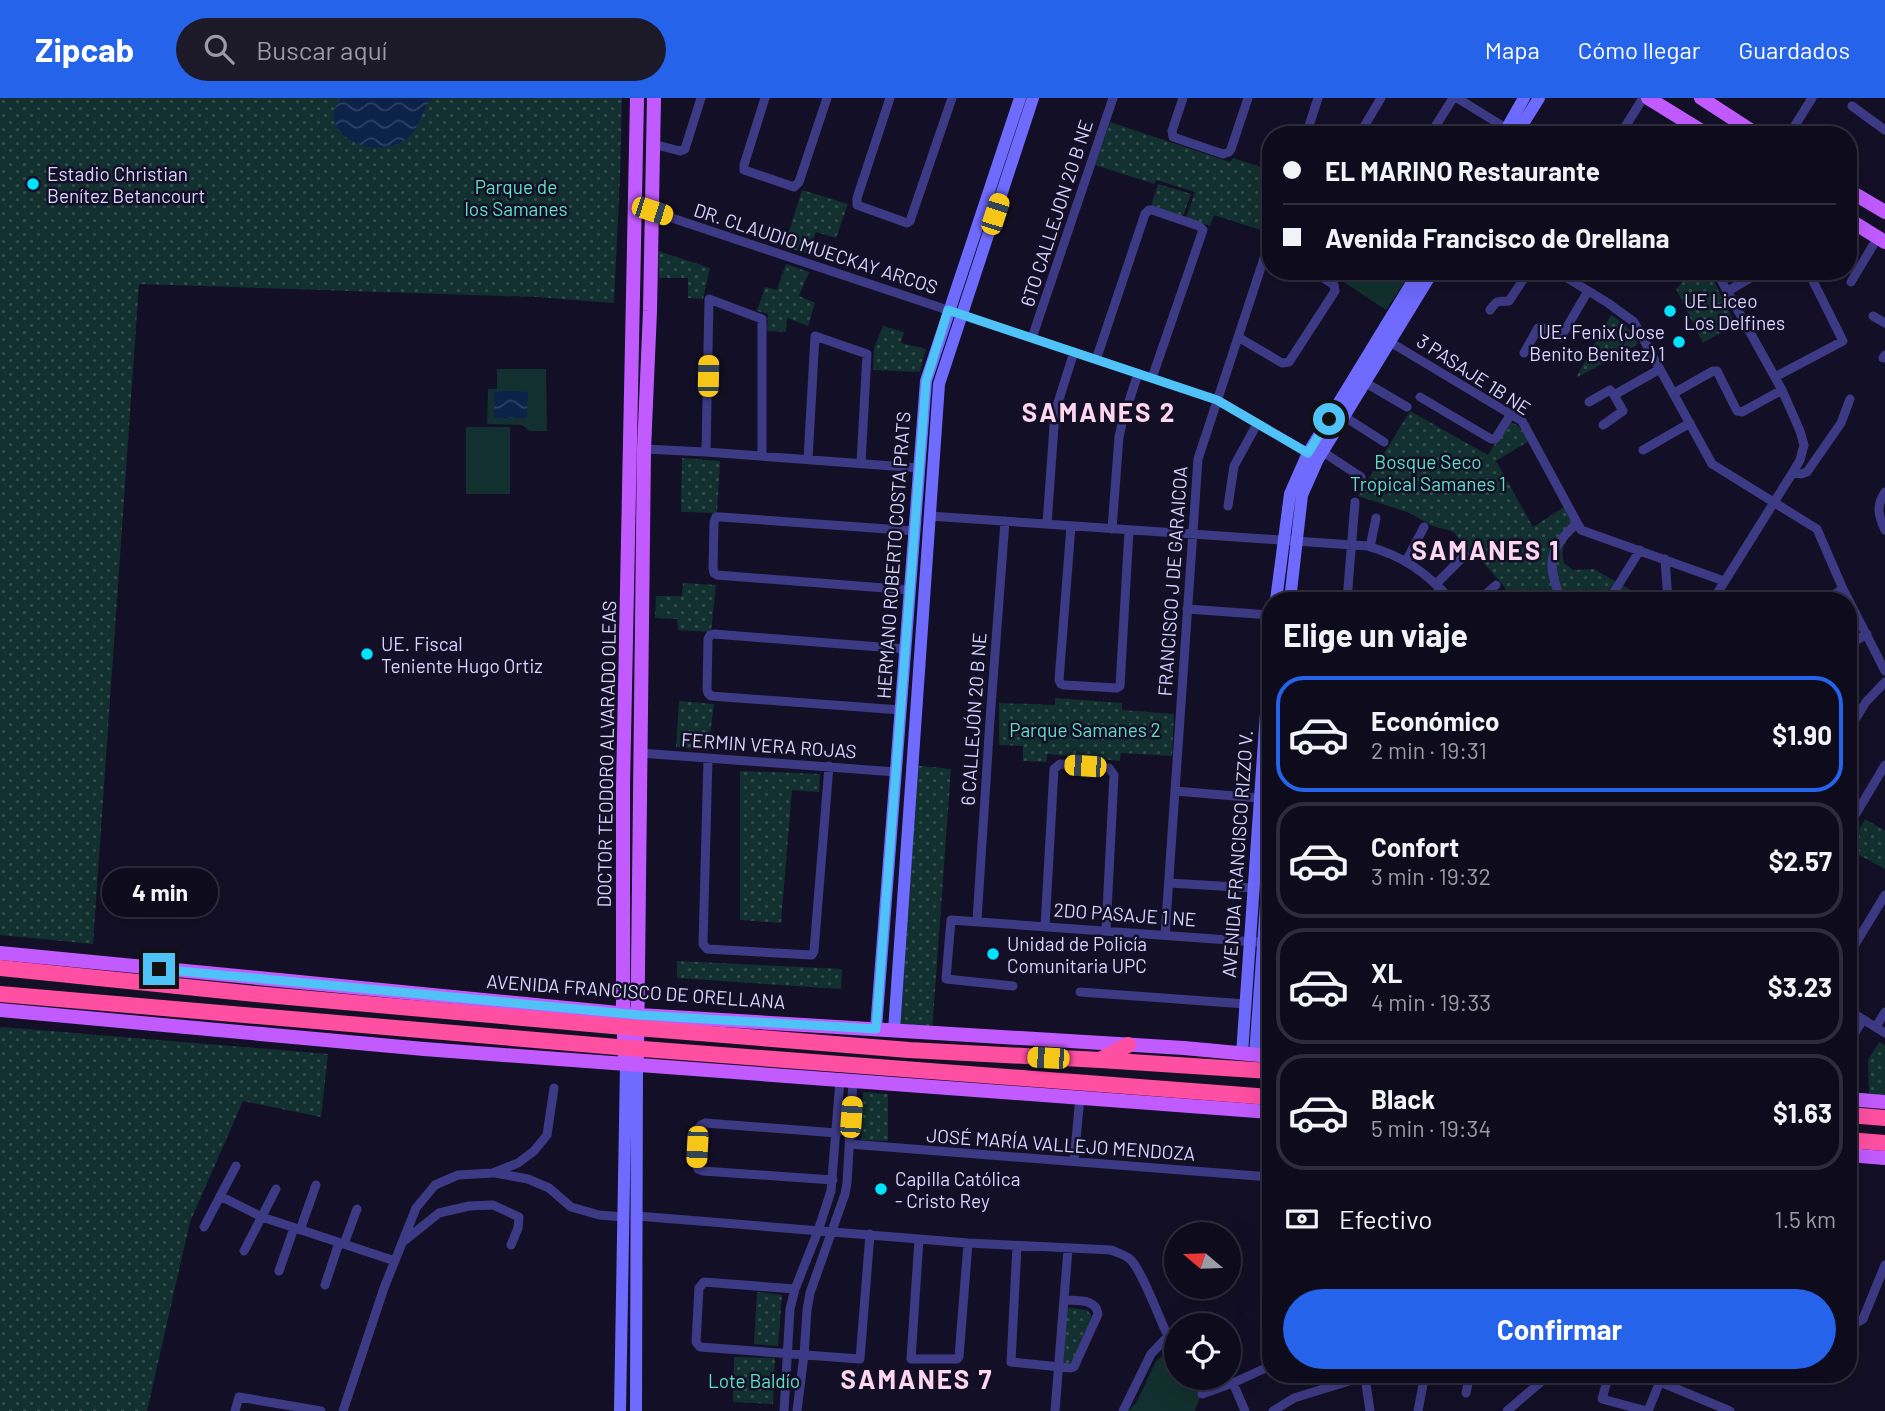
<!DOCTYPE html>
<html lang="es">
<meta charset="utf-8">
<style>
:root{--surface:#0e0b1c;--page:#1c1929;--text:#f1f3f6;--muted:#9b9ba3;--line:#2e2b3b;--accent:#2563eb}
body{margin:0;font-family:Barlow,sans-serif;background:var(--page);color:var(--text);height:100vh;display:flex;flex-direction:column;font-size:26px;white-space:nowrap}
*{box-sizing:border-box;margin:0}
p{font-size:23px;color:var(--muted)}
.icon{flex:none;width:38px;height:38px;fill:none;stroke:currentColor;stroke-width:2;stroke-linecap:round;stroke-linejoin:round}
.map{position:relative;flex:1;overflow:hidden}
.panel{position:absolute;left:1262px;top:494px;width:595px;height:791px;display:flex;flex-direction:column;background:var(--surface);border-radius:28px;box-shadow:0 7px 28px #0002,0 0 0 2px var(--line)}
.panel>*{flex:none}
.banner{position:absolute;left:1262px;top:28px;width:595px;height:154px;border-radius:28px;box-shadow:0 7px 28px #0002,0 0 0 2px var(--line);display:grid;align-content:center;height:154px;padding:0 21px;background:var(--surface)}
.needle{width:46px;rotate:289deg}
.fabs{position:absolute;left:1164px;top:1124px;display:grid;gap:14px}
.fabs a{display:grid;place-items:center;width:77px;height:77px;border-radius:50%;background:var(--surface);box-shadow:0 7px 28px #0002,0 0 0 2px var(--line);font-size:35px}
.end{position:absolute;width:32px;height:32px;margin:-16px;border:9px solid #4fc3f7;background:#111;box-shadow:0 0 0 4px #111}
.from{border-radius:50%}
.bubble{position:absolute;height:49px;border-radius:24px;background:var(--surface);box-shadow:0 7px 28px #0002,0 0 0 2px var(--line);font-size:23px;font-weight:700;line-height:49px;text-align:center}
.car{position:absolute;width:21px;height:42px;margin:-21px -10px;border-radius:9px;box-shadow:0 0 5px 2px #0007;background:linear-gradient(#f5c518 24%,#345 0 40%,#f5c518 0 76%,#345 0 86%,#f5c518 0)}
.banner b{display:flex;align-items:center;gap:24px;height:66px;font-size:26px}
.banner b+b{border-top:2px solid var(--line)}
.banner i{width:18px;height:18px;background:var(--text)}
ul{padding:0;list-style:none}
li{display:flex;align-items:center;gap:21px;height:116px;margin:0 14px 10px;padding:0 7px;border:4px solid var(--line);border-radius:28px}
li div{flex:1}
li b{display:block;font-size:26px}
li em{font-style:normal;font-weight:700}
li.active{border-color:var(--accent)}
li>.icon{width:63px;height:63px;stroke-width:1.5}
h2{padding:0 21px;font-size:32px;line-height:84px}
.pay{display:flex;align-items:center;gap:18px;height:77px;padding:0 21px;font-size:26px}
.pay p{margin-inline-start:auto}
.action{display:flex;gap:14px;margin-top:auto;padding:14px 21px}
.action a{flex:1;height:80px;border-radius:42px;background:var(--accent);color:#fff;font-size:28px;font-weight:700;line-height:80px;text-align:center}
header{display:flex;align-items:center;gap:42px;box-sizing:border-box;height:98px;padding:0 35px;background:var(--accent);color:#fff}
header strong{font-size:33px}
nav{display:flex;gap:38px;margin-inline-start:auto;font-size:24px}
.search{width:490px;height:63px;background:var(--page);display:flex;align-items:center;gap:18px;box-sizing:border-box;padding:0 24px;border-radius:38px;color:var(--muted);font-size:26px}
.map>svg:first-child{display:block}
.grass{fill:#12302f}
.park{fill:url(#park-dots)}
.water{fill:url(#water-waves)}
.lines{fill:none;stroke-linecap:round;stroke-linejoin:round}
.street{stroke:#3d3a85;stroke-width:9}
.secondary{stroke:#6f6bff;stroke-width:12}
.primary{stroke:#c25bff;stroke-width:14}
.highway{stroke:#ff4fa3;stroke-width:16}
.route{stroke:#4fc3f7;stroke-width:9}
.poi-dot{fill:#00e5ff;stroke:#130f26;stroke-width:2.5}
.labels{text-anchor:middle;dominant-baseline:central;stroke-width:5;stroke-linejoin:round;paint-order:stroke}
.poi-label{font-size:19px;fill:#d9d4ff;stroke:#130f26;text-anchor:start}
.park-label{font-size:19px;fill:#5fe0c0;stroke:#130f26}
.street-label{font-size:19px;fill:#d9d4ff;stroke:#130f26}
.district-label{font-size:26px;font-weight:bold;letter-spacing:2px;fill:#ffd6f0;stroke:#130f26}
</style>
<header>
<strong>Zipcab</strong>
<div class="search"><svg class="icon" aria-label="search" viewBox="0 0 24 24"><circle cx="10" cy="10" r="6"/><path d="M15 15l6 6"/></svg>Buscar aquí</div>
<nav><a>Mapa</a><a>Cómo llegar</a><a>Guardados</a></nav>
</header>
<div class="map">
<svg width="1885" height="1313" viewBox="0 0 1885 1313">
<defs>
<pattern id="park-dots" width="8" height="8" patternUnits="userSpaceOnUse" patternTransform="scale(1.75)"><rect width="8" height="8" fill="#12302f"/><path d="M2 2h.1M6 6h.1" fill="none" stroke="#344d4e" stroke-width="1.8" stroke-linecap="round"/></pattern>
<pattern id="water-waves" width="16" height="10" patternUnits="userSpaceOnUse" patternTransform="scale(1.75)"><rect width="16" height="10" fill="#0c2248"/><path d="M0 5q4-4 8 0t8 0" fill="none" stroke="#2f4163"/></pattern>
</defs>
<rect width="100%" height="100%" fill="#130f26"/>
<!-- grass -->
<path class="grass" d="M1331 173H1409L1411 174 1386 212 1330 175Z
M497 271H546L547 333H530L522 327 487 326 488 291H497Z
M466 329H510V396H466Z
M1175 1248 1176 1279H1192L1201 1297 1195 1313H1128L1136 1305 1156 1263Z"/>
<!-- park -->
<path class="park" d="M0 0H622L620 78 614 205 536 199 139 186 93 846 0 837Z
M1110 24 1230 64 1233 60 1270 72V135L1214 117 1210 128 1186 120 1195 94 1156 82 1154 86 1095 67Z
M1158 86 1191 96 1183 118 1151 108Z
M802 92 848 106 836 140 816 134 808 156 784 149Z
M658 153 710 170 703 201 688 200V180H659Z
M786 166 809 174 799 198 815 205 808 228 787 220 786 234 767 233 768 216 757 213 765 189 777 192Z
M1693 173H1709L1735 226 1703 245 1676 191Z
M1611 217C1622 224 1634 233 1638 246L1578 279 1577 278Z
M883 228 904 234 901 245 926 251 920 274 873 272 874 250Z
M1410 313 1488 357 1509 323 1519 328 1529 343 1496 363 1533 429 1564 409 1576 433C1565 441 1560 452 1564 465L1573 472 1594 471 1643 499 1644 502H1513L1502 486 1480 461 1465 451 1454 434 1430 427 1410 415 1358 398Z
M682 360 720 363 717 415 681 414Z
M683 485 716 487 711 534 678 532 677 521 655 520 656 498H682Z
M1055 600 1122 605V612L1174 616 1172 658 1121 655 1120 663 1047 656V664L1023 663V648L999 647V605L1055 607Z
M679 603 714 606 708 653 676 649Z
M911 667 951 671 932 934 894 932Z
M740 673 820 676 819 694 792 692 781 825 740 822Z
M1865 721 1885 733V771L1848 751Z
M677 863 842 871 841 891 677 880Z
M2 929 328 956 321 1019 243 1003 190 1124 147 1313H0V930Z
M1879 944 1885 947V998L1869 997 1868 962Z
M863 994 888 996V1043L861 1042Z
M757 1194 782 1197 778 1248 754 1246Z
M1065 1209 1087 1212 1092 1218 1071 1266H1061Z
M734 1259 775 1260 773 1306 733 1304Z"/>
<!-- water -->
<path class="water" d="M341 0H432C421 13 420 31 406 41 373 66 313 33 341 0Z
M494 293H528L527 320H494Z"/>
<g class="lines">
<!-- street -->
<path class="street" d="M765 0 744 67V72L794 89 799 84 827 0
M890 0 857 100V107L907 125 910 123 952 0
M1183 0 1172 33 1173 39 1223 56 1229 54 1231 51 1248 0
M1457 0 1509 32
M1852 8 1885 32
M1306 37 1318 0
M1359 37 1381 0
M1430 37 1453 0
M1620 37 1643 0
M1674 37 1683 22
M1789 37 1812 0
M653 46 680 53 685 51 701 0
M651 113 1217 302 1311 357
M1556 173 1608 205 1634 224 1712 366 1817 431 1843 491 1885 573
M1851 184 1878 139
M1728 193 1762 173
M1490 212C1498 201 1497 204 1509 203L1529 173
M1873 218 1885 225
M1238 239 1282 265 1289 264 1335 193 1334 187 1313 173
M1032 240 1113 0
M1390 244 1522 323 1581 432 1724 483
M1524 255 1538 230 1541 229 1561 239 1588 193
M1883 260 1885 257
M1096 262 1145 116 1149 112H1152L1199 128 1203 132 1152 280
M1775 279 1843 243 1808 173
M1366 285 1407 309
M1674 295 1713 273H1717L1737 313 1742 314 1782 292
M1420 299 1491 341H1495L1497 338 1511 316
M1589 304 1610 292 1614 297
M1345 319 1384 344
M1603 327 1623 313 1614 297 1660 271
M644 351 706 354 919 370
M1643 352 1690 325
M706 354 709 201 762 221V358
M1323 354 1361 379
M808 361 815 238 867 256 861 365
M1793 374 1801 376 1807 374 1841 325 1850 301
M1885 394C1876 408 1878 417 1885 432
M1228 408 1234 368 1257 326
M929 418 1367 448C1403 458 1426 474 1451 502
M1047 426 1055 314 1074 254
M1071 428 1059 582 1061 586 1064 587 1117 590 1120 588 1129 432
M1112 431 1119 339 1123 321 1138 276
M1370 449 1376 420
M1665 461 1668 502
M1406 463 1424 429
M1436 486 1465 457
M910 492 717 477 714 475 713 470 714 424 716 419H721L915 433
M1347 502 1355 404
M1429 502 1441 491
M1479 502 1496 487
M1561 502C1547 466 1547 452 1577 425
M1609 502 1640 452
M1713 502 1793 374 1800 362 1804 347 1800 333 1782 292 1716 173
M1825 502 1843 491
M1187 511 1270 517
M1848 547 1867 536
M901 612 711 598 708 595 707 591 708 541 710 537 714 536 905 551
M1848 633 1866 604 1885 584
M640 655 896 674
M708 660 703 846 707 851 812 857 814 853 829 668
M1175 693 1270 701
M1848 729 1885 667
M1169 785 1254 790
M977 822 990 622 1005 423
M1045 828 1054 671 1060 666 1109 670 1114 677 1106 832
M1165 837 1198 361 1270 142
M1848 858 1885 797
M1013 888 946 881 951 822 1270 845
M1080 894 1246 906
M1259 904 1270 906
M1848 912 1885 935
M1876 929 1885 914
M1848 942 1852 939 1863 922
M849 1046 1270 1079
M1074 1063 1080 999
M495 1075 528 1081 549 1090 571 1109 599 1117 624 1119
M1268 1079 1270 1090
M833 1082 703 1073 698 1071 696 1066 698 1031 701 1027 705 1025 837 1035
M220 1098 262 1119 395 1163
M637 1118 968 1145 1111 1152C1118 1155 1126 1157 1131 1162 1143 1175 1159 1220 1168 1238L1151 1256 1123 1313
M204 1129 236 1068
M300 1132 316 1087
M919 1141 911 1261H957L959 1259 968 1145
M404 1143 439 1115 469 1108 493 1107 519 1119 518 1130 511 1147
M344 1146 357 1111
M1017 1148 1011 1264 1070 1270 1074 1269 1098 1216C1096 1200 1076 1203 1064 1202
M244 1153 276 1091
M279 1173 294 1130
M325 1187 339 1145
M795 1191 704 1184 699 1190 696 1244 700 1249 860 1261 870 1136
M1848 1222 1856 1225 1863 1221 1885 1167
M1609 1276 1602 1301 1647 1313
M1365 1279 1370 1313
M1660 1284 1730 1313
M1233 1285 1245 1313
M1466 1295 1470 1276
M1202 1296 1233 1285 1270 1268
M235 1313 239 1299 321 1313
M343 1313 384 1190 416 1110 435 1087 458 1077 493 1075 518 1065 534 1053 547 1037 554 990
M784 1313 790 1211 795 1191 818 1133 831 1093 840 982
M797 1313 804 1257 807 1212 810 1195 845 1096 847 1085 853 983
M1055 1313 1068 1151
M1273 1313 1294 1300 1372 1276
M1418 1313 1425 1276
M1507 1313 1550 1276
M1648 1313 1663 1276"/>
<!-- secondary -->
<path class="secondary" d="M1503 37 1524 0
M1516 37 1539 0
M1276 502 1290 396 1308 355 1419 173
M1290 502 1302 397 1318 361 1433 173
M876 931 926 283 1020 0
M894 932 939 286 1033 0
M1242 956 1270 558
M1255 957 1270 751
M620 1313 626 966
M636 1313 637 967"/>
<!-- primary -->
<path class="primary" d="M1648 0 1708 37
M1701 0 1758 37
M1848 92 1885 114
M1848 121 1885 144
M0 855 639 917 1184 950 1270 958
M0 912 424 951 1270 1014
M637 959 644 351 650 213 654 0
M625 961 623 915V688L637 0
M1848 1001 1885 1004
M1848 1057 1885 1060"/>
<!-- highway -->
<path class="highway" d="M0 870 255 896 624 929 909 952 1100 962 1270 973
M0 896 617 949 1270 999
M1100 962 1128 947
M1848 1017 1885 1020
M1848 1042 1885 1045"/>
</g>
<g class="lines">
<!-- route -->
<path class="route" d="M159 871 639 917 876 931 926 283 948 212 1217 302 1308 355 1329 321"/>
</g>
<!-- markers -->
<g class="poi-dot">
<circle cx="33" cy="86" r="7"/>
<circle cx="1670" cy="213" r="7"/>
<circle cx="1679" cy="244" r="7"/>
<circle cx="367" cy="556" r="7"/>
<circle cx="993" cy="856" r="7"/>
<circle cx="881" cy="1091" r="7"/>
</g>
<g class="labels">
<!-- poi labels -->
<g class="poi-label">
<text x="47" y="75">Estadio Christian<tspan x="47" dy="22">Benítez Betancourt</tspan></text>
<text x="1684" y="202">UE Liceo<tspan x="1684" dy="22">Los Delfines</tspan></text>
<text x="1665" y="233" text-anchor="end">UE. Fenix (Jose<tspan x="1665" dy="22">Benito Benitez) 1</tspan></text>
<text x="381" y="545">UE. Fiscal<tspan x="381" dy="22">Teniente Hugo Ortiz</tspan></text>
<text x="1007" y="845">Unidad de Policía<tspan x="1007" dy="22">Comunitaria UPC</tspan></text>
<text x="895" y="1080">Capilla Católica<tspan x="895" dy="22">- Cristo Rey</tspan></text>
</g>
<!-- park labels -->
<g class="park-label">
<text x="516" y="88">Parque de<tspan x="516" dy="22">los Samanes</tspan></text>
<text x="1428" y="363">Bosque Seco<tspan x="1428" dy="22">Tropical Samanes 1</tspan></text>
<text x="1085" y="631">Parque Samanes 2</text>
<text x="754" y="1282">Lote Baldío</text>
</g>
<!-- street labels -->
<g class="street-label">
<text transform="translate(1056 115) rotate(-72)">6TO CALLEJON 20 B NE</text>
<text transform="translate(816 150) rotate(18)">DR. CLAUDIO MUECKAY ARCOS</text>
<text transform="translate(1474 276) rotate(33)">3 PASAJE 1B NE</text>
<text transform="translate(893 457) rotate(-86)">HERMANO ROBERTO COSTA PRATS</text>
<text transform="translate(1172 483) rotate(-86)">FRANCISCO J DE GARAICOA</text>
<text transform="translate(973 621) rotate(-86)">6 CALLEJÓN 20 B NE</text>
<text transform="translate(769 647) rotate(4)">FERMIN VERA ROJAS</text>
<text transform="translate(606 656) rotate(-89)">DOCTOR TEODORO ALVARADO OLEAS</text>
<text transform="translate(1237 756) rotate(-86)">AVENIDA FRANCISCO RIZZO V.</text>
<text transform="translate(1125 816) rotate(4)">2DO PASAJE 1 NE</text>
<text transform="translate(636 893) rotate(4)">AVENIDA FRANCISCO DE ORELLANA</text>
<text transform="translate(1061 1046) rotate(4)">JOSÉ MARÍA VALLEJO MENDOZA</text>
</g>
<!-- district labels -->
<g class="district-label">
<text x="1099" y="313">SAMANES 2</text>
<text x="1486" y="451">SAMANES 1</text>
<text x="917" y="1280">SAMANES 7</text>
</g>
</g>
</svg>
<div class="fabs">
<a><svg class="needle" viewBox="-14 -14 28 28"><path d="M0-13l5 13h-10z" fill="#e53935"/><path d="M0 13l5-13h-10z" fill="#9b9ba3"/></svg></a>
<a><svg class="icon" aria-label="locate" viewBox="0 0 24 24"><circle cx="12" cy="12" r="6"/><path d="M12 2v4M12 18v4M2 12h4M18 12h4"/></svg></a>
</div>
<i class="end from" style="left:1329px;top:321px"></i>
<i class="end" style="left:159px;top:871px"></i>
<div class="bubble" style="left:102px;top:770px;width:116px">4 min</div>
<i class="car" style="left:652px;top:113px;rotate:108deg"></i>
<i class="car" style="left:995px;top:116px;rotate:18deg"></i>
<i class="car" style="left:708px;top:278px;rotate:1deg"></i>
<i class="car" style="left:1085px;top:668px;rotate:274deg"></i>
<i class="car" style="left:1048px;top:960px;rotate:273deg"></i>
<i class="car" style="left:851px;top:1019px;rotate:4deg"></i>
<i class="car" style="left:697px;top:1049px;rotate:183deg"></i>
<div class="banner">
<b><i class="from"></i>EL MARINO Restaurante</b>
<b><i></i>Avenida Francisco de Orellana</b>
</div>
<section class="panel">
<h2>Elige un viaje</h2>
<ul>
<li class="active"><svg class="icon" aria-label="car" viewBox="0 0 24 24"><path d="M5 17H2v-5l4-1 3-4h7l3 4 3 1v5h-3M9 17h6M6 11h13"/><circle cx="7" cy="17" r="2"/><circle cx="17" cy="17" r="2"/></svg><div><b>Económico</b><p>2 min · 19:31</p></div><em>$1.90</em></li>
<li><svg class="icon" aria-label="car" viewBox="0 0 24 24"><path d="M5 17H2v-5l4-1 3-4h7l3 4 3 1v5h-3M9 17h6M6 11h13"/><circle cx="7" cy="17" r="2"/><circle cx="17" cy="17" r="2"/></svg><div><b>Confort</b><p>3 min · 19:32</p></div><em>$2.57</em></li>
<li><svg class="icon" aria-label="car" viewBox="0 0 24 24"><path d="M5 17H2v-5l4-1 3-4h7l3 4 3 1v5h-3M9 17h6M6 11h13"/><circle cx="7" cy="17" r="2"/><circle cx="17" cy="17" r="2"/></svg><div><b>XL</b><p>4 min · 19:33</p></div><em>$3.23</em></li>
<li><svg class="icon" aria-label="car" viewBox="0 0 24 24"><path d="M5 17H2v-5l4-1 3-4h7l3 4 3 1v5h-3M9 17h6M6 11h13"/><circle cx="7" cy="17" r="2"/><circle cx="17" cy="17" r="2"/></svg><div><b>Black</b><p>5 min · 19:34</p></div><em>$1.63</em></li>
</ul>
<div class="pay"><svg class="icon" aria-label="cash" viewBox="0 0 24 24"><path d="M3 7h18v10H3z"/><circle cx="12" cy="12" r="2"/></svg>Efectivo<p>1.5 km</p></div>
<div class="action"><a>Confirmar</a></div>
</section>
</div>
